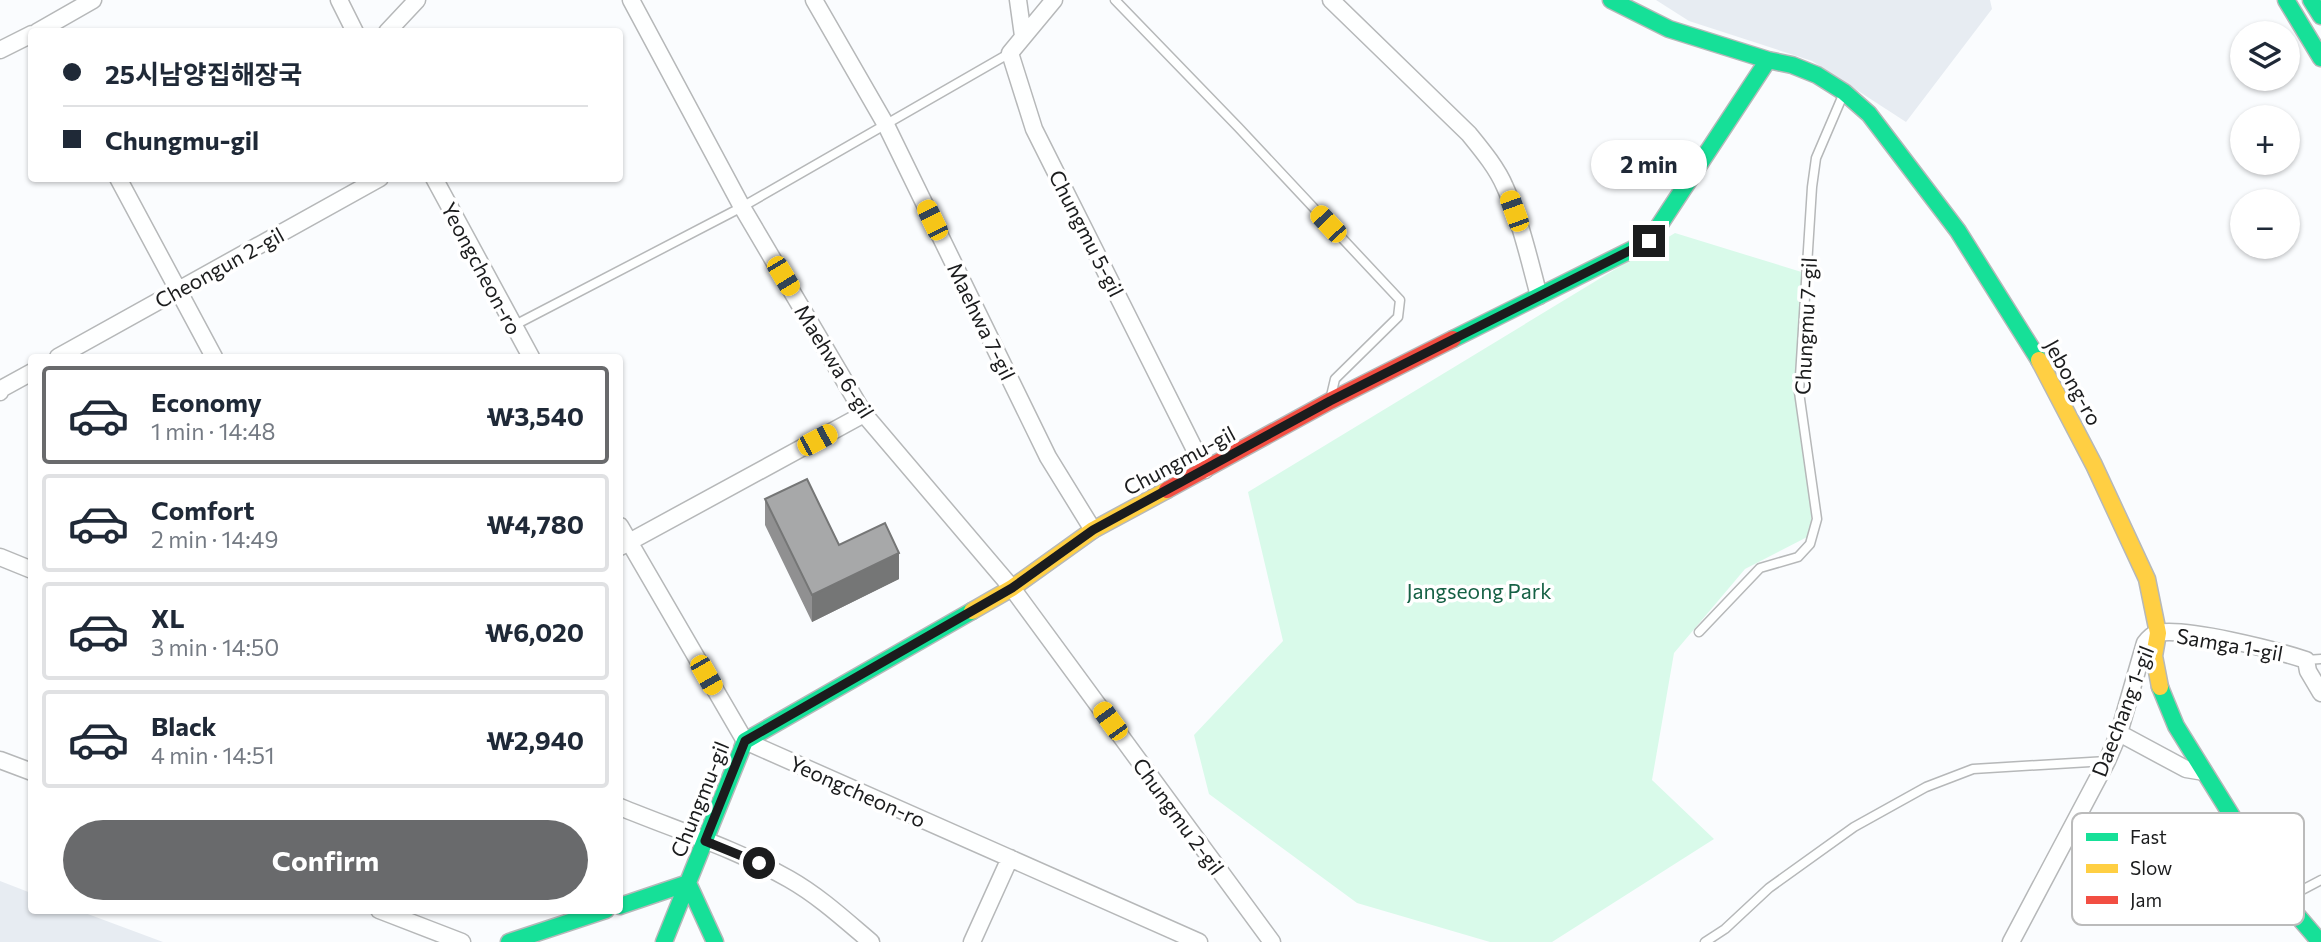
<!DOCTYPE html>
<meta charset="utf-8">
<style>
:root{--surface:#fff;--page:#f2f2f3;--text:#1f2937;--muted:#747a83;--line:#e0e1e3;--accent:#696a6c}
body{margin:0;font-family:Commissioner,"Noto Sans KR",sans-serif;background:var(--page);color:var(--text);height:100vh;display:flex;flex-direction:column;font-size:26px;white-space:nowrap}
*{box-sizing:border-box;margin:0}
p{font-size:23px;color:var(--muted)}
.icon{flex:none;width:38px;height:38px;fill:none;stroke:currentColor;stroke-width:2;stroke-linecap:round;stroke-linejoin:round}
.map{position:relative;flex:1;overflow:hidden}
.side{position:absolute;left:28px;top:354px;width:595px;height:560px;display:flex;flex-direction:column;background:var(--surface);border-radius:7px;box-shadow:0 2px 5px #0004}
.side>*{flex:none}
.hud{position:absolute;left:28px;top:28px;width:595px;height:154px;border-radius:7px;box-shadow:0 2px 5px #0004;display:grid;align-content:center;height:154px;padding:0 35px;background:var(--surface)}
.controls{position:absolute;left:2230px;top:21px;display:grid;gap:14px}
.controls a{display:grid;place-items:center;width:70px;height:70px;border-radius:50%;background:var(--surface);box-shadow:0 2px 5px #0004;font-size:35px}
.end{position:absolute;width:32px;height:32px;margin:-16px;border:9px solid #1b1c1d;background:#fff;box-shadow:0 0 0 4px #fff}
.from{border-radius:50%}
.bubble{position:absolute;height:49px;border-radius:24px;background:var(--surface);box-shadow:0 2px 5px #0004;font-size:23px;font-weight:700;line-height:49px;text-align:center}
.car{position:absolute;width:21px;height:42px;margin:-21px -10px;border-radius:9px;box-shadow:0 0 5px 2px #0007;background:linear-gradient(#f5c518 24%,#345 0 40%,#f5c518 0 76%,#345 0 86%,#f5c518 0)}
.hud b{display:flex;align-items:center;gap:24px;height:66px;font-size:26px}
.hud b+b{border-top:2px solid var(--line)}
.hud i{width:18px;height:18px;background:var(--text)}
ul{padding:12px 0 0;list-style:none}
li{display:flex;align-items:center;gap:21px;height:98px;margin:0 14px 10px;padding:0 21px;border:4px solid var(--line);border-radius:7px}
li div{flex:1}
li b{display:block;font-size:26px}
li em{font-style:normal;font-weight:700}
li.on{border-color:var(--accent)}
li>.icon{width:63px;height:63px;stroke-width:1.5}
.primary-button{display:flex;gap:14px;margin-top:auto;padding:14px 35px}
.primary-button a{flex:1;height:80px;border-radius:42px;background:var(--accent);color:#fff;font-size:28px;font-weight:700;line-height:80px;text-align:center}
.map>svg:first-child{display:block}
.built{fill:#e7ecf2}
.green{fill:#d9faea}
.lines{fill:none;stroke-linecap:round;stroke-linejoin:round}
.lane-casing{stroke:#b6b8b9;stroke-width:11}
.street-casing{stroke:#b6b8b9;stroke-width:19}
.fast-casing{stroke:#b6b8b9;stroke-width:19}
.slow-casing{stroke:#b6b8b9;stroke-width:19}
.jam-casing{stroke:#b6b8b9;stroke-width:19}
.lane{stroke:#feffff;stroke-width:8}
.street{stroke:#feffff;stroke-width:16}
.fast{stroke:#16e098;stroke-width:16}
.slow{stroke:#ffcf43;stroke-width:16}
.jam{stroke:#f24e42;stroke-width:16}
.wall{fill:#909091}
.shaded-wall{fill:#757676}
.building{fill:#a7a8a9;stroke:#757676;stroke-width:2}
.route{stroke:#1b1c1d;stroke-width:9}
.labels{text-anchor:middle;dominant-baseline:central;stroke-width:7;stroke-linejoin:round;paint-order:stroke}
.street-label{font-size:21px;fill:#1b1c1d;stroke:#fff}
.park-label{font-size:21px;fill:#166145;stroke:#fff}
.key{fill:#fff;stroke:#bbb;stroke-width:2}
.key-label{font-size:19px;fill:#1b1c1d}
</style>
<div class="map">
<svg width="2321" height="942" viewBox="0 0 2321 942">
<rect width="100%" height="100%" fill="#fafcfe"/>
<!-- built -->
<path class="built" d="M1656 0H1990L1992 9 1906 122 1812 61 1689 21Z
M0 881 31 893 32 910H77L163 942H0Z"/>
<!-- green -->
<path class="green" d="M1675 233 1808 274 1799 392 1813 534 1745 569 1674 653 1652 780 1714 839 1552 942H1490L1357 903 1209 794 1194 735 1283 641 1248 492Z"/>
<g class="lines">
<defs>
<path id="lane" d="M1115 0 1238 127 1400 300 1398 317 1335 379 1331 396
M513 326 742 207 1010 53
M1699 632 1760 568 1798 557 1810 544 1817 519 1799 392 1812 187 1816 158 1843 95
M2306 660 2321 659
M2287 898 2321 880
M1705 942 1725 929 1769 888 1854 827 1926 787 1973 769 2107 761"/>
<path id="street" d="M339 0 355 32
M631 0 742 207 864 414 1012 588 1272 942
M814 0 886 125 1048 457 1093 530
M1018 0 1023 36
M1054 0 1010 53 1034 129 1205 470
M1331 0 1469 134C1482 150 1497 168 1505 187 1521 222 1529 259 1539 296
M37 32 93 0
M387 32 417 0
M0 50 32 34
M118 178 214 357
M434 178 531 357
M58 357 380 178
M0 392 1 389 32 372
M620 526 745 741 1199 942
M620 547 864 414
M0 557 32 570
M2119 733 2186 769 2204 772
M0 760 32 772
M620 807C676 830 736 849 789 879 819 896 845 920 871 942
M379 910 462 942
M972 942 1010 858
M2011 942 2107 761 2119 733 2145 643C2148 639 2151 635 2157 633 2186 627 2275 650 2306 660L2308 671 2321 693"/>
<path id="fast" d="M1611 0 1669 29 1768 60 1792 65 1817 75 1844 92 1869 114 1958 231 2039 360
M2286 0 2321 58
M2311 0 2321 16
M1453 339 1649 241 1768 60
M2160 687 2176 726 2284 900 2320 942
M620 906 688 883 715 942
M509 942 606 910
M664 942 745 741 972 611"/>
<path id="slow" d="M2039 360 2094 465 2147 579 2158 633 2154 656 2160 687
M972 611 1012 588 1093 530 1167 490"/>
<path id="jam" d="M1167 490 1330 401 1453 339"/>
</defs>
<!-- lane casing -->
<use href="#lane" class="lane-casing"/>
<!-- street casing -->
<use href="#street" class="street-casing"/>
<!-- fast casing -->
<use href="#fast" class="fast-casing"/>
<!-- slow casing -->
<use href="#slow" class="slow-casing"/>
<!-- jam casing -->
<use href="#jam" class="jam-casing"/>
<!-- lane -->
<use href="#lane" class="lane"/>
<!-- street -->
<use href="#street" class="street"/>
<!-- fast -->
<use href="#fast" class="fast"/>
<!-- slow -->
<use href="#slow" class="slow"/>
<!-- jam -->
<use href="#jam" class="jam"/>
</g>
<!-- wall -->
<path class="wall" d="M765 499 839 545 899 579 812 622 765 525Z"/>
<!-- shaded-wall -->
<path class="shaded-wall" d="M899 553V579L812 622V595Z"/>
<!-- building -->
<path class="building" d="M807 479 839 545 885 523 899 553 812 595 765 499Z"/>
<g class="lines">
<!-- route -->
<path class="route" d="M759 863 705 841 745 741 1012 588 1093 530 1330 401 1649 241"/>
</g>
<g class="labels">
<!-- street labels -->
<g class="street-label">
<text transform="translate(1087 233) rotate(63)">Chungmu 5-gil</text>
<text transform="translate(219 267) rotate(-29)">Cheongun 2-gil</text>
<text transform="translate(482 268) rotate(62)">Yeongcheon-ro</text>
<text transform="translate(982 321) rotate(64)">Maehwa 7-gil</text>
<text transform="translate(1805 326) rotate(-87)">Chungmu 7-gil</text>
<text transform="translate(835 361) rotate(58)">Maehwa 6-gil</text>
<text transform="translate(2074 382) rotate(61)">Jebong-ro</text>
<text transform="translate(1179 460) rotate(-28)">Chungmu-gil</text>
<text transform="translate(2230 644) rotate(10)">Samga 1-gil</text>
<text transform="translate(2122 711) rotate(-69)">Daechang 1-gil</text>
<text transform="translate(858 791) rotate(24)">Yeongcheon-ro</text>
<text transform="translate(699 799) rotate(-68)">Chungmu-gil</text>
<text transform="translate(1179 816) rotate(54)">Chungmu 2-gil</text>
</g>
<!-- park labels -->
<g class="park-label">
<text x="1479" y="590">Jangseong Park</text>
</g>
</g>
<!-- legend -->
<rect x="2072" y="813" width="232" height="112" rx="10" class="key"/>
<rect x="2086" y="833" width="32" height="8" fill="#16e098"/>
<rect x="2086" y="864" width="32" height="9" fill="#ffcf43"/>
<rect x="2086" y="896" width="32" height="8" fill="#f24e42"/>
<g class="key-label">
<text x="2130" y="844">Fast</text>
<text x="2130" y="875">Slow</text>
<text x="2130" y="907">Jam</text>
</g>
</svg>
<div class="controls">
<a><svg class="icon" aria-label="layers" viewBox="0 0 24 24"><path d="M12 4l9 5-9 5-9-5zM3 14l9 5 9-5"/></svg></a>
<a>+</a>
<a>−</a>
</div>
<i class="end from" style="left:759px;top:863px"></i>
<i class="end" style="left:1649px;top:241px"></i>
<div class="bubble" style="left:1591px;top:140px;width:116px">2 min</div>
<i class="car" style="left:1514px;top:211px;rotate:340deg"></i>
<i class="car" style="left:932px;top:220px;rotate:334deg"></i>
<i class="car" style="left:1328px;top:224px;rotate:317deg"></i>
<i class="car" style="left:783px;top:276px;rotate:149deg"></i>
<i class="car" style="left:817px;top:440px;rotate:62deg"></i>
<i class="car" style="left:706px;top:675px;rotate:150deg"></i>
<i class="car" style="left:1110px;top:721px;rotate:324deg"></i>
<div class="hud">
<b><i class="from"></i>25시남양집해장국</b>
<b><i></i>Chungmu-gil</b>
</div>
<section class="side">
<ul>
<li class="on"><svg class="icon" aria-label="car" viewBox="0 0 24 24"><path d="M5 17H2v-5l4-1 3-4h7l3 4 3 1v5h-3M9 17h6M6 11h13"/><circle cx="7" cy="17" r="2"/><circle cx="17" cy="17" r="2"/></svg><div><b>Economy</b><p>1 min · 14:48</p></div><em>₩3,540</em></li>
<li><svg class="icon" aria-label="car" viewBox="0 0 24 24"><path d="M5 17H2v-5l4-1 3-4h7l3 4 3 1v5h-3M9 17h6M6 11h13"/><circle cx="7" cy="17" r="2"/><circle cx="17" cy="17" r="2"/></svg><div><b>Comfort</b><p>2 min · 14:49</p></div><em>₩4,780</em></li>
<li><svg class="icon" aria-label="car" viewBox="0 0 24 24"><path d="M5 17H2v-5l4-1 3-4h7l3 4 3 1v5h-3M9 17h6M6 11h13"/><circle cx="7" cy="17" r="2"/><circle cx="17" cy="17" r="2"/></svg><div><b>XL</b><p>3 min · 14:50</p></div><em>₩6,020</em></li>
<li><svg class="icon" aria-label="car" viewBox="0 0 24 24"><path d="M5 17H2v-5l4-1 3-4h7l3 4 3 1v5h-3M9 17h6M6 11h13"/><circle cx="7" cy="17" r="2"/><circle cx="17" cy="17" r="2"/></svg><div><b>Black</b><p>4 min · 14:51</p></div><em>₩2,940</em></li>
</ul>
<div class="primary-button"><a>Confirm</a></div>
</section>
</div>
